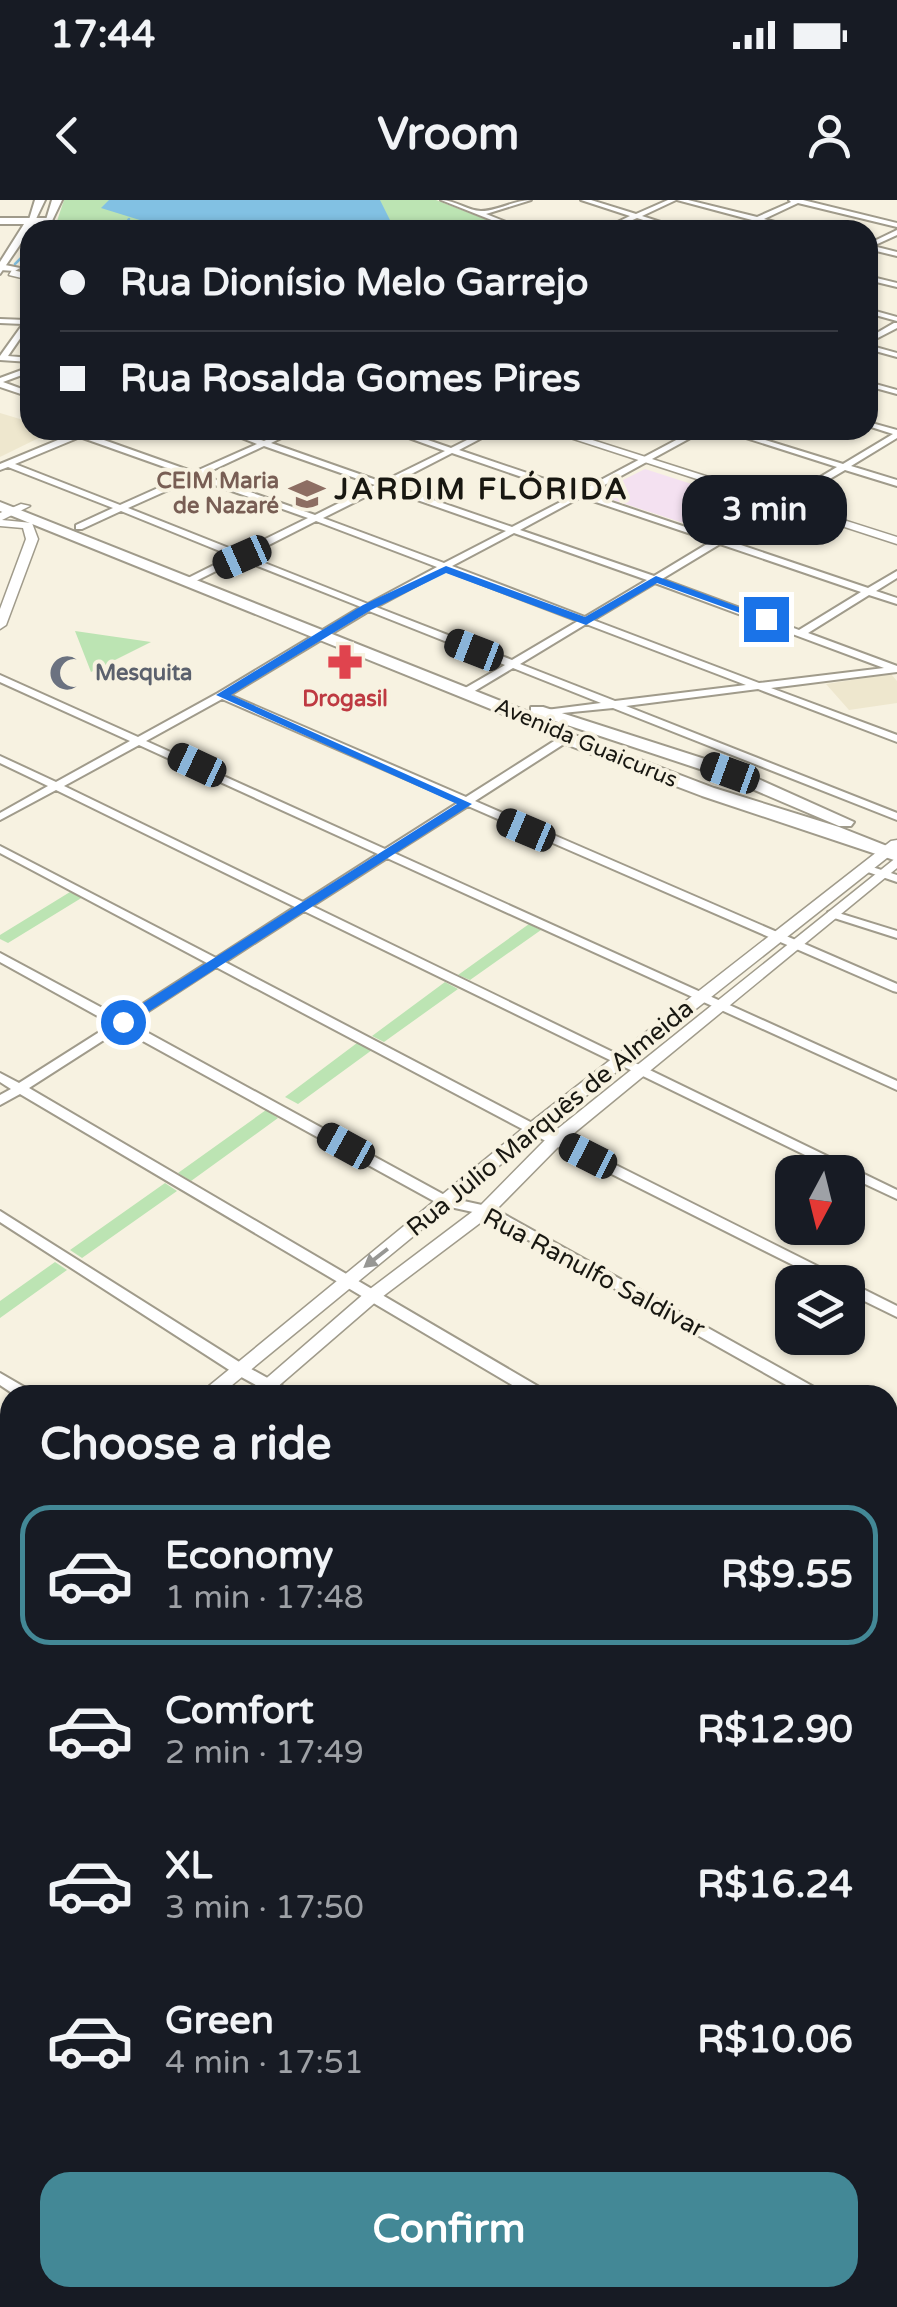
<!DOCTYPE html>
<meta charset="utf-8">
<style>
:root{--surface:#171b24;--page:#20242c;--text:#f1f3f6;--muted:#9ea1a6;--line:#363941;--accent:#438896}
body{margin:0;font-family:"Varela Round",sans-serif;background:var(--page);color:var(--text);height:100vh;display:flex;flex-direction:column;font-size:38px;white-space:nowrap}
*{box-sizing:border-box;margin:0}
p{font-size:32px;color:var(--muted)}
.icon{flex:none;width:55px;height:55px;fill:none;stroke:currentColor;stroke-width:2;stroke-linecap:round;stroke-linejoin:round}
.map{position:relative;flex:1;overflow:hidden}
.sheet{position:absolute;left:0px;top:1185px;width:898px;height:922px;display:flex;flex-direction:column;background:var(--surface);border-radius:30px 30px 0 0;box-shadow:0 2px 8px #0004}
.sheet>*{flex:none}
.top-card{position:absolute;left:20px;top:20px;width:858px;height:220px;border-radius:30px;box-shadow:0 2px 8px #0004;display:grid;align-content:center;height:220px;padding:0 40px;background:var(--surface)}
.needle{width:65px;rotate:187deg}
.controls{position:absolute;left:775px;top:955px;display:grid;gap:20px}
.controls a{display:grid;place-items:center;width:90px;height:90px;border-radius:20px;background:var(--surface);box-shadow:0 2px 8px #0004;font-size:50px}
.end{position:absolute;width:45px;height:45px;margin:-22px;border:12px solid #1a73e8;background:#fff;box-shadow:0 0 0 5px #fff}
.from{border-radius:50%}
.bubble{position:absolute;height:70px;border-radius:30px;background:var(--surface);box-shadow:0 2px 8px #0004;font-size:32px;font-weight:700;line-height:70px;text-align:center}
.car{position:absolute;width:30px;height:60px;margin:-30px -15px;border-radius:12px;box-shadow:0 0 8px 2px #0007;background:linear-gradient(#222 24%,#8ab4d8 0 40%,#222 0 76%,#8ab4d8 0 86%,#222 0)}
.top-card b{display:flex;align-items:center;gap:35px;height:95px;font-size:38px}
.top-card b+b{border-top:2px solid var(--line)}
.top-card i{width:25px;height:25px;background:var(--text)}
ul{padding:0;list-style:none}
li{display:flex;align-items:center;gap:30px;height:140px;margin:0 20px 15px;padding:0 20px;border:5px solid transparent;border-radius:30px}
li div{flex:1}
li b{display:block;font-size:38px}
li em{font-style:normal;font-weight:700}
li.selected{border-color:var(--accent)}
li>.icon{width:90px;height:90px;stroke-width:1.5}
h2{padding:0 40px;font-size:45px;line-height:120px}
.button{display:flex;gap:20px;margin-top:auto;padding:20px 40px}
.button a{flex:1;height:115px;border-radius:30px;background:var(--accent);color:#fff;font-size:40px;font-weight:700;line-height:115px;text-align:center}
.status{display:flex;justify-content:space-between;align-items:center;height:70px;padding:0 50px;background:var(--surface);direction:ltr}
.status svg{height:28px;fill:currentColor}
header{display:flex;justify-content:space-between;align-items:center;height:130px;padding:0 40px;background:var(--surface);font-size:45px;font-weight:700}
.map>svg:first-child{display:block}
.built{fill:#eee7ce}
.education{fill:#f4e1f1}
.green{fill:#bce4b3}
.water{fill:#82c1e3}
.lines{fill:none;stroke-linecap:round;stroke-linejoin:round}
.stream{stroke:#82c1e3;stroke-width:2.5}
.minor-casing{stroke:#a09b8b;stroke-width:4}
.tertiary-casing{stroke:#a09b8b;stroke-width:3}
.secondary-casing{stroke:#a09b8b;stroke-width:4}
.primary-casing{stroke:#a09b8b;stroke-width:4}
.minor{fill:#fff;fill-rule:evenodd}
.tertiary{fill:#fff;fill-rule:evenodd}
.secondary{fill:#fff;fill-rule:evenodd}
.primary{fill:#fff;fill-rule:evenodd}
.oneway{fill:#979794}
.route{fill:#1a73e8}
.labels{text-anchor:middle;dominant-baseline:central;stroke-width:8;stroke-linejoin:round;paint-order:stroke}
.far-education-label{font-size:22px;font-weight:bold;fill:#785e54;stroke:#f7f2e1;text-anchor:end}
.far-worship-label{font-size:22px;font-weight:bold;fill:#5b616d;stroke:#f7f2e1;text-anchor:start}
.far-health-label{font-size:22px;font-weight:bold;fill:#be3a42;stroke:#f7f2e1}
.far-street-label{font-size:22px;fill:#181711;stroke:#f7f2e1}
.street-label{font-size:25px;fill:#181711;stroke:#f7f2e1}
.far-district-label{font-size:30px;font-weight:bold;letter-spacing:2.5px;fill:#181711;stroke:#f7f2e1}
</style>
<div class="status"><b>17:44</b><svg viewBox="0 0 49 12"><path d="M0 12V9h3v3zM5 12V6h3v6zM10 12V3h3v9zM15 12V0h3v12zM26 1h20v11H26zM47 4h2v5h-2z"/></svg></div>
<header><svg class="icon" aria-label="back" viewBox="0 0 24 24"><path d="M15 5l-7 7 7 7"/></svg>Vroom<svg class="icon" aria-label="person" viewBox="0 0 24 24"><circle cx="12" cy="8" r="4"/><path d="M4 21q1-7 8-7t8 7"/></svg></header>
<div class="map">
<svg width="897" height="2107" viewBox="0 0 897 2107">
<rect width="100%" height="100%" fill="#f7f2e1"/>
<!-- built -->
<path class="built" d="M0 213 30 222V230H55L0 257Z
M891 474 897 481V503L849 510 826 484Z"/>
<!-- education -->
<path class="education" d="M645 269 760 306 714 333 595 294Z
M0 1227 10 1234V1319L0 1327Z"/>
<!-- green -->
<path class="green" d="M64 0H436L513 30H54Z
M75 431 151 442 91 472Z
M70 692 83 697 8 743 0 739V735Z
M529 724 541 730 470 780 458 775Z
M445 782 458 789 384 842 372 836Z
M357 843 372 850 298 904 285 897Z
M266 910 278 918 191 981 178 973Z
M165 983 177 991 82 1058 70 1050Z
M55 1062 67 1070 0 1118V1101Z
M10 1344V1598L0 1590V1352Z"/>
<!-- water -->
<path class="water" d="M109 0H380L395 30H172L101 8Z"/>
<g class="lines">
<!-- stream -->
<path class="stream" d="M124 26 129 19
M15 64 30 49"/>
<defs>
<path id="minor" d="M441 0C455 0 468 11 481 11 498 11 514 0 531 0L486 14 526 30H517Z
M581 0H591L636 14 668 0H676L642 16 685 30H675L637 18 610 30H601L630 16Z
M677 0H688L757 17 791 2 789 0H803L897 23V27L798 3 764 19 803 30C789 30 770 20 758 22 748 23 742 30 732 30L752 20Z
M897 30V35L873 46 897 52V56L868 49V44Z
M868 76 897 83V87L868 80Z
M868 109 897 117V121L868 113Z
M27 117H30V124L8 156 30 158V162L0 160V156L23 124 0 123V119L26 120Z
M894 123H897V128L868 143V138Z
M868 145 897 153V157L868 149Z
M30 167V172L3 182 30 192V197L0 187V178Z
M868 182 897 190V194L868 186Z
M868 222 897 230V238L851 266 897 280V286L845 270 726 340 868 388 897 371V378L876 391 897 398V404L869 395 808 433 897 466V472L771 488 897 535V542L758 489 626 506 897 613V620L613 508 542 515 541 513 546 510 601 503 513 468 468 495H460V491L505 465 369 411 230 495 466 597 562 536H570V540L475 601 897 784V792L893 791 468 606 394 653 897 881V890L387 658 312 706 897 990V999L848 976V972H840L304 711 225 762 538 926 843 1079 845 1082H827L528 932 216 767 130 823 450 998 491 1007 821 1191 823 1195H804L482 1014 441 1005 121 829 29 888 546 1191 548 1195H529L20 894 0 905V895L11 889 0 882V873L19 883 112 824 0 762V753L121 818 207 763 0 653V646L216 758 295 707 56 590 0 620V613L48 586 0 563V556L56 582 130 541 0 482V475L138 537 218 493 361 407 240 359 192 383H186V379L232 356 121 311 82 329H76V325L113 308 8 267 0 270V264L82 230H93L87 234 194 272 257 244 221 230H233L264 241 287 230H298L271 243 382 282 445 251 387 230H399L451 248 487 230H497L459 250 580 291 695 230H705L588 294 718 338 837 267 721 230H733L843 264 893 234 868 226ZM80 237 187 275 120 305 15 264ZM264 246 375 285 315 315 202 275ZM452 253 574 295 512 327 390 285ZM195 278 308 318 239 352 128 308ZM383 288 506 331 444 363 323 318ZM581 297 712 341 654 376 520 330ZM316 321 437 367 368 404 247 356ZM514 333 647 380 585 417 452 366ZM720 344 861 392 799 430 662 379ZM445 370 578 421 512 460 376 407ZM655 383 884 468 759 483 593 420ZM586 424 746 485 615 501 520 464ZM222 499 459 602 385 649 146 541ZM139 545 378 654 303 702 64 586Z
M866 665 897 675V682L862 670 860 668Z
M832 711 897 731V738L828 716V712Z
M0 1011 244 1165 291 1191 293 1195H274L234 1173 0 1022Z
M847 1082 853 1084 897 1106V1117L848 1093Z
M0 1173 31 1191 33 1195H15L0 1185Z
M897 1213V1230L893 1236 888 1237V1221L892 1214Z
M888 1394 897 1398V1412L888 1408Z
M888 1574 897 1578V1596L888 1591Z
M0 1594 10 1600V1618L0 1612Z
M10 1692V1712L0 1717V1697Z
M888 1777 897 1782V1802L888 1797Z
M0 1860 10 1866V1888L0 1882Z
M888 2028 897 2032V2055L888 2051Z
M234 2098H259L264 2107H238Z
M505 2098H528L524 2107H501Z
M592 2098H618L623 2107H597Z"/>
<path id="tertiary" d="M12 70 30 74V80L9 75Z
M546 230H561L897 337V344Z
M21 304 30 306 2 320 32 323 38 339 6 425 0 429V409L26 339 23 328 0 326V313Z
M897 640V650L539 933 220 1195H198L527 925 891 641Z
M897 657V668L562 943 492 1014 378 1100 268 1195H247L366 1092 480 1006 550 935Z"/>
<path id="secondary" d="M35 0H45L34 23H28Z
M52 0H62L51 23H45Z
M0 64 20 68 15 71 0 70Z"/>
<path id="primary" d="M0 18H48L53 21 51 30H39L41 24H34L0 74V62L24 24H0Z
M0 302 531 513V507H543L736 569 854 622 851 626H839L724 577 537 515 572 534 714 588 839 627 897 650V661L702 596 560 542 533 526 0 311Z"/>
</defs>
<!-- minor casing -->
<use href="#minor" class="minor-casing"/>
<!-- tertiary casing -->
<use href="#tertiary" class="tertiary-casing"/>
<!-- secondary casing -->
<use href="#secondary" class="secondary-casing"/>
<!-- primary casing -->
<use href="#primary" class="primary-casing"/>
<!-- minor -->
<use href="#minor" class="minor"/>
<!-- tertiary -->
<use href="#tertiary" class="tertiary"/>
<!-- secondary -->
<use href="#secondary" class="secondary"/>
<!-- primary -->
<use href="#primary" class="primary"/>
</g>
<!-- one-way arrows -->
<defs><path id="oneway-solid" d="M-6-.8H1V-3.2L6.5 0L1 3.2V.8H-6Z" transform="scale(2.5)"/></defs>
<use class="oneway" href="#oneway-solid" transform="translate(376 1058) rotate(142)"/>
<!-- route -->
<path class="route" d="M446 366 585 417 656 376 771 419 762 421 657 383 586 425 446 373 371 410 231 495 472 604 128 825H118V819L457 604 216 495 363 405Z"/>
<!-- icons -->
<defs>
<symbol id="school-bare" viewBox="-9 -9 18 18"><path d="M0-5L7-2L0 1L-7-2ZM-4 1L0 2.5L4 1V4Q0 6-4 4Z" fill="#8d6e63" stroke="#f7f2e1" stroke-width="2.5" paint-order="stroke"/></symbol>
<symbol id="pharmacy-bare" viewBox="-9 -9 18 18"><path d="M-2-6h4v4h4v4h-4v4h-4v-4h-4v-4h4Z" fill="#e0444e" stroke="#f7f2e1" stroke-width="2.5" paint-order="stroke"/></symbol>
<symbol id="mosque-bare" viewBox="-9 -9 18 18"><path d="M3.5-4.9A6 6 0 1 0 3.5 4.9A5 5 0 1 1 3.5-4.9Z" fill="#6b7280" stroke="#f7f2e1" stroke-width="2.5" paint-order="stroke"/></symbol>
</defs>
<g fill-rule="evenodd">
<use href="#school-bare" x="282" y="269" width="50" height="50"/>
<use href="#pharmacy-bare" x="320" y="437" width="50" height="50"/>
<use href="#mosque-bare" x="42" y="448" width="50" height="50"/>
</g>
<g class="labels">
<!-- far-education labels -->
<g class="far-education-label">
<text x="279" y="281">CEIM Maria<tspan x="279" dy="25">de Nazaré</tspan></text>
</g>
<!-- far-worship labels -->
<g class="far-worship-label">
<text x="95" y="473">Mesquita</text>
</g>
<!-- far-health labels -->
<g class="far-health-label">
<text x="345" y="499">Drogasil</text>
</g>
<!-- far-street labels -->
<g class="far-street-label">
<text transform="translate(586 543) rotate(23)">Avenida Guaicurus</text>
</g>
<!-- street labels -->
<g class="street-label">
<text transform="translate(550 918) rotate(-39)">Rua Júlio Marquês de Almeida</text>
<text transform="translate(594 1073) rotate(28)">Rua Ranulfo Saldivar</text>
</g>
<!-- far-district labels -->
<g class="far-district-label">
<text x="482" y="289">JARDIM FLÓRIDA</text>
</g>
</g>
</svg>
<div class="controls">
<a><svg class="needle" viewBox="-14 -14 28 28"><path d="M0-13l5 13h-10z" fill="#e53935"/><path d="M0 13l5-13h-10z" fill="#9ea1a6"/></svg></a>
<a><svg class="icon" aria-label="layers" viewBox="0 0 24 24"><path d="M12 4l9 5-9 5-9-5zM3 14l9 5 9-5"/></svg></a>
</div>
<i class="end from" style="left:123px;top:822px"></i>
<i class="end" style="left:766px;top:419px"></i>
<div class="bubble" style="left:682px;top:275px;width:165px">3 min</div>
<i class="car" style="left:242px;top:357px;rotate:246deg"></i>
<i class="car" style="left:474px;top:450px;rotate:291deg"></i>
<i class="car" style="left:197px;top:565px;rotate:295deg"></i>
<i class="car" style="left:730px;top:573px;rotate:290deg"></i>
<i class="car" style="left:526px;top:630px;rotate:293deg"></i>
<i class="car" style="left:346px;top:946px;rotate:299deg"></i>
<i class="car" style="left:588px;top:956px;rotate:297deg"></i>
<div class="top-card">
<b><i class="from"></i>Rua Dionísio Melo Garrejo</b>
<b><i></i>Rua Rosalda Gomes Pires</b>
</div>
<section class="sheet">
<h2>Choose a ride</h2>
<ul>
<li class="selected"><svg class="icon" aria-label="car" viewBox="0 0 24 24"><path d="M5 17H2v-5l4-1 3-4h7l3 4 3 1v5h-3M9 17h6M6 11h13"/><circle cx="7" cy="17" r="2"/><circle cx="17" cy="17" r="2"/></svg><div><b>Economy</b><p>1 min · 17:48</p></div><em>R$9.55</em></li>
<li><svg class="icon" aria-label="car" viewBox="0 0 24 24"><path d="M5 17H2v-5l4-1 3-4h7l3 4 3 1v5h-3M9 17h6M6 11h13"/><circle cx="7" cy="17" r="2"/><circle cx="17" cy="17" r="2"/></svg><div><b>Comfort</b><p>2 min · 17:49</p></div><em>R$12.90</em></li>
<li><svg class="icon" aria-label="car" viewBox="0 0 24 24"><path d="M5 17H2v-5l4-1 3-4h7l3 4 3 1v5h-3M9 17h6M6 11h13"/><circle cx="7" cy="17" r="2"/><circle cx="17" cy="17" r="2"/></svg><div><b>XL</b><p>3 min · 17:50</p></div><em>R$16.24</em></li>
<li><svg class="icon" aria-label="car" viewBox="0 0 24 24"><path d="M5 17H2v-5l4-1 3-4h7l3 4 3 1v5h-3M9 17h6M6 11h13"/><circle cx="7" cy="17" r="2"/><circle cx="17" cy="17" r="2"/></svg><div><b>Green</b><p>4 min · 17:51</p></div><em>R$10.06</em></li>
</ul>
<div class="button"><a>Confirm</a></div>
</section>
</div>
